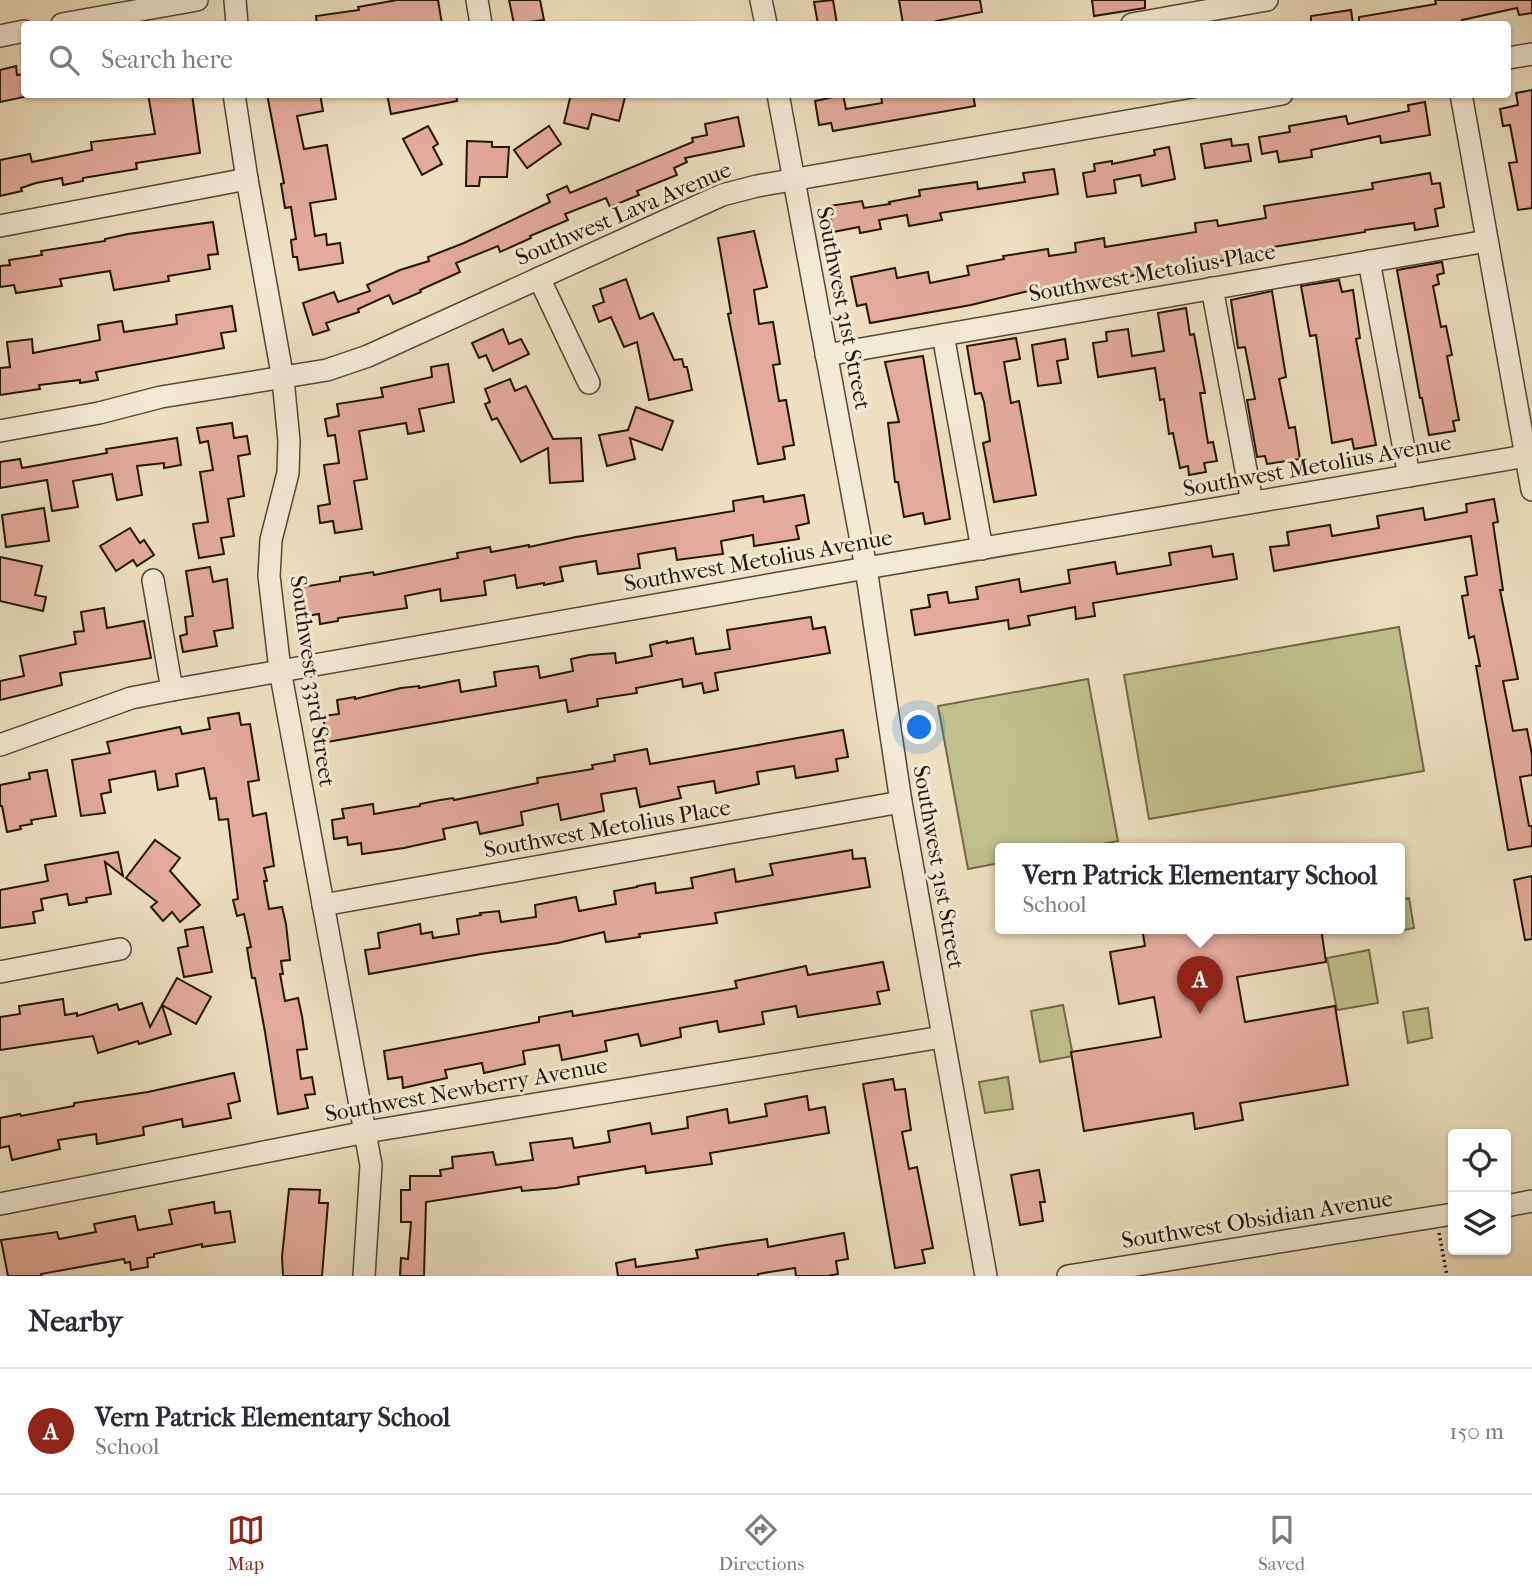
<!DOCTYPE html>
<html lang="en">
<head>
<meta charset="utf-8">
<style>
	:root { --surface:#fff; --page:#f7f7f7; --text:#2b2b33; --muted:#7c7c81; --line:#e1e1e2; --accent:#8f2418 }
	body { margin:0; font-family:"IM FELL French Canon",serif; background:var(--page); color:var(--text) }
	.controls { position:absolute; right:21px; bottom:21px; display:grid; overflow:hidden; border-radius:7px; box-shadow:0 2px 5px #0004 }
	.controls button { width:63px; height:63px; display:grid; place-items:center; padding:0; border:0; border-bottom:2px solid var(--line); background:var(--surface); color:var(--text); font:35px sans-serif }
	.you { position:absolute; left:920px; top:728px; width:24px; height:24px; margin:-18px; border:5px solid #fff; border-radius:50%; background:#1a73e8; box-shadow:0 0 0 10px #1a73e833 }
	.badge { display:grid; place-items:center; width:46px; height:46px; border-radius:50%; background:var(--accent); color:#fff; font-size:23px; font-weight:700 }
	.pin { position:absolute; translate:-50% -58px; filter:drop-shadow(0 2px 4px #0008) }
	.pin::after { content:''; position:absolute; top:37px; width:24px; height:21px; background:inherit; clip-path:polygon(0 0,100% 0,50% 100%) }
	.popup { position:absolute; left:995px; top:843px; width:410px; height:91px; box-sizing:border-box; display:grid; place-content:center; border-radius:7px; background:var(--surface); filter:drop-shadow(0 2px 5px #0005); font-size:23px; white-space:nowrap; color:var(--muted) }
	.popup b { font-size:26px; color:var(--text) }
	.popup::after { content:''; position:absolute; left:50%; top:100%; margin-left:-14px; border:14px solid transparent; border-top-color:var(--surface) }
	.list { margin:0; padding:0; list-style:none }
	h2 { display:flex; justify-content:space-between; align-items:center; height:91px; margin:0; padding:0 28px; font-size:30px }
	h2 small { font-size:23px; font-weight:400; color:var(--muted) }
	.list li { display:grid; grid-template-columns:46px 1fr auto; gap:21px; align-items:center; box-sizing:border-box; height:126px; padding:0 28px; border-top:2px solid var(--line) }
	.list b { display:block; font-size:26px; white-space:nowrap }
	.list p { margin:0; font-size:23px; white-space:nowrap; color:var(--muted) }
	.list em { font-size:23px; font-style:normal; color:var(--muted) }
	.icon { flex:none; width:38px; height:38px; fill:none; stroke:currentColor; stroke-width:2; stroke-linecap:round; stroke-linejoin:round }
	.map { position:relative; flex:none; width:1532px; height:1276px; overflow:hidden }
	.search { position:absolute; background:var(--surface); box-shadow:0 2px 5px #0004; left:21px; right:21px; top:21px; height:77px; display:flex; align-items:center; gap:18px; box-sizing:border-box; padding:0 24px; border-radius:7px; color:var(--muted); font-size:26px }
	.sheet { height:217px; background:var(--surface) }
	nav { display:flex; justify-content:space-around; align-items:center; box-sizing:border-box; height:98px; border-top:2px solid var(--line); background:var(--surface); font-size:19px; color:var(--muted) }
	nav a { display:grid; justify-items:center; gap:4px }
	nav .on { color:var(--accent) }
	.map>svg:first-child { display:block }
</style>
</head>
<body>
<div class="map">
<svg width="1532" height="1276" viewBox="0 0 1532 1276">
	<rect width="100%" height="100%" fill="#eddfbf"/>
	<filter id="stains"><feTurbulence type="fractalNoise" baseFrequency=".00286" numOctaves="4"/><feColorMatrix values="0 0 0 0 .2 0 0 0 0 .09 0 0 0 0 .02 0 0 0 .5 -.17"/></filter>
	<radialGradient id="worn" r=".72"><stop offset=".6" stop-color="#630" stop-opacity="0"/><stop offset="1" stop-color="#630" stop-opacity=".3"/></radialGradient>
	<g fill="#c0c08c" stroke="#726a49" stroke-width="2">
		<path d="M1399,627L1424,771L1149,819L1124,675Z"/>
		<path d="M1088,679L1118,841L1082,848H1000V863L968,869L938,706Z"/>
		<path d="M1409,898L1414,928L1389,933V928H1400V900Z"/>
		<path d="M1369,950L1378,1003L1337,1010L1327,958Z"/>
		<path d="M1063,1005L1073,1056L1040,1062L1031,1011Z"/>
		<path d="M1428,1008L1432,1038L1408,1043L1403,1012Z"/>
		<path d="M1008,1077L1013,1109L985,1113L979,1082Z"/>
	</g>
	<g fill="#e4ab9c" stroke="#231406" stroke-width="2">
		<path d="M397,0H438L442,24H317L316,16L359,10L358,7Z"/>
		<path d="M509,0H540L544,20L514,24Z"/>
		<path d="M833,0L837,24H818L814,2Z"/>
		<path d="M899,0H980L982,12L936,21V24H903Z"/>
		<path d="M1092,0H1145V8L1094,16Z"/>
		<path d="M1435,0H1532V13L1519,15L1517,8L1462,20L1463,24H1359V17L1436,4Z"/>
		<path d="M1351,10L1353,24H1311V16Z"/>
		<path d="M16,66L17,75L24,74V97L0,102V70Z"/>
		<path d="M1532,90V208L1518,210L1509,163L1517,162L1510,125L1503,126L1500,109L1518,105L1516,93Z"/>
		<path d="M148,94H192L200,153L136,163L137,169L83,178V181L63,185L62,178L36,183L21,188L22,191L0,196V160L30,154L32,162L92,150L91,142L155,134Z"/>
		<path d="M267,94H320L323,111L297,116L304,149L327,145L336,199L310,203L315,236L326,234L327,245L340,243L343,263L299,270L297,257H293L291,240L296,239L291,207L285,208L281,184L284,183Z"/>
		<path d="M387,94H456L457,101L391,114Z"/>
		<path d="M571,94H617L625,97L619,121L592,114L588,129L564,123Z"/>
		<path d="M881,94H973L975,106L833,131L831,123L819,125L815,101L843,95L846,109L882,103Z"/>
		<path d="M1425,102L1430,135L1381,143L1380,136L1311,150L1312,157L1279,162L1277,151L1262,154L1259,137L1290,132L1289,126L1346,116L1348,124L1409,111L1408,105Z"/>
		<path d="M738,117L744,146L685,158L687,162L674,168L677,175L637,191L639,195L610,207L606,198L565,214L568,220L530,236L531,238L500,252L498,246L456,263L460,272L420,290L421,292L393,304L389,295L358,309L359,312L326,323L329,330L313,335L303,303L334,292L338,302L370,291L367,285L400,270L429,261L428,257L464,243L550,202L547,195L567,186L570,193L693,142L692,138L707,135L705,124Z"/>
		<path d="M428,126L438,144L433,147L442,164L422,175L403,139Z"/>
		<path d="M549,126L561,144L527,168L514,150Z"/>
		<path d="M1231,139L1232,146L1248,144L1251,161L1205,168L1201,144Z"/>
		<path d="M467,141L492,142V147H509L507,177H480L479,186H466Z"/>
		<path d="M1169,147L1175,179L1142,186L1140,175L1114,180L1116,193L1087,197L1083,173L1095,171L1094,164L1112,161V164L1155,155L1154,150Z"/>
		<path d="M1054,169L1058,194L940,213L942,220L909,226L907,215L879,220L881,229L860,233L859,227L833,232L829,206L862,201L864,208L890,204L889,202L920,196L919,190L977,182L978,189L1025,182L1023,173Z"/>
		<path d="M1430,173L1432,184L1440,183L1444,207L1435,209L1438,226L1415,230L1414,223L1365,230V232L1267,248L1268,253L1045,290V287L971,305L870,323L866,304L857,306L851,277L895,268L897,278L928,272L930,283L969,275L967,266L1004,259L1003,256L1048,249L1049,256L1076,252L1075,243L1104,238L1105,247L1196,232L1195,223L1217,220L1218,226L1266,218L1264,206L1373,189L1372,183Z"/>
		<path d="M213,222L218,254L208,255L210,269L168,276L169,281L114,290L110,271L60,279L62,286L16,293L14,285L0,287V266L10,265L9,260L42,255L41,251L105,241V239L128,234Z"/>
		<path d="M754,231L767,287L754,290L759,324L773,322L780,364L773,365L779,401L786,400L794,445L783,447L785,459L758,464L728,314L731,313L718,238Z"/>
		<path d="M1442,262L1444,273L1437,275L1439,284L1433,286L1441,327L1446,326L1452,355L1447,356L1459,420L1453,421L1455,431L1429,435L1422,398H1420L1397,270Z"/>
		<path d="M626,279L640,319L653,313L674,360L682,359L684,367H687L692,390L649,400L637,342L624,347L611,317L599,322L593,306L604,302L600,289Z"/>
		<path d="M1339,280L1342,292L1353,290L1360,338L1356,339L1376,445L1354,449L1352,439L1332,443L1316,335L1310,336L1301,286Z"/>
		<path d="M1272,291L1286,377L1279,379L1289,428L1295,427L1300,459L1267,464L1265,456L1257,457L1247,400L1255,399L1245,347L1238,348L1231,300Z"/>
		<path d="M232,306L236,331L221,333L224,348L96,372L98,380L80,383V380L39,385L40,389L0,395V368L10,367L7,342L32,339L33,353L100,340L98,325L122,321L124,332L177,324L176,315Z"/>
		<path d="M1186,308L1190,335L1194,334L1205,393H1200L1208,443L1213,442L1217,461L1204,463L1206,472L1189,475L1188,466L1180,468L1173,433L1169,434L1164,399L1160,400L1155,368L1098,377L1093,343L1107,341L1106,332L1128,329L1132,356L1164,351L1158,313Z"/>
		<path d="M503,329L509,344L521,339L529,354L493,371L486,355L479,358L472,343Z"/>
		<path d="M1016,338L1020,359L1004,362L1011,403L1019,401L1036,495L994,502L983,443L990,441L984,402L981,393L975,394L967,346Z"/>
		<path d="M1065,339L1068,359L1057,361L1061,383L1038,386L1032,345Z"/>
		<path d="M923,356L950,519L925,524L923,513L904,517L898,482H895L888,423L899,422L885,362Z"/>
		<path d="M448,364L454,402L419,409L424,431L408,434L406,423L359,431L367,479L354,481L362,529L335,533L333,521L320,523L318,506L330,504L324,465L339,463L335,435L328,436L325,419L339,416L337,404L383,397L381,388L432,377L431,367Z"/>
		<path d="M510,379L515,391L526,386L553,439L581,438L583,481L550,483L548,448L521,462L497,418L492,420L485,404L490,402L485,389Z"/>
		<path d="M636,407L673,421L662,450L630,438L635,459L607,466L599,435L628,430Z"/>
		<path d="M232,423L234,438L247,436L250,454L238,456L244,496L228,499L234,536L221,538L224,554L199,558L193,524L208,522L200,472L213,470L208,441L200,443L197,428Z"/>
		<path d="M177,438L181,465L164,468V463L137,466L142,495L117,500L112,474L73,481L78,507L52,511L47,480L0,488V462L20,459L22,468L107,453L106,449Z"/>
		<path d="M804,495L809,523L796,526L799,539L754,546L753,535L721,541L723,554L677,560L675,548L638,554L640,568L598,574L596,561L560,567L563,581L544,585V583L517,588L515,575L484,581L486,595L441,601L440,589L405,596L407,608L338,618V621L320,624L319,614L306,616L302,587L340,581V577L373,572L374,575L458,558L457,553L490,547L491,552L529,545V547L576,537L734,511L733,501L763,496L764,502Z"/>
		<path d="M1494,499L1498,522L1493,523L1503,590H1500L1518,679L1503,681L1513,731L1527,729L1532,755V775L1520,777L1529,826H1532V846L1508,850L1476,666H1480L1474,636L1469,638L1462,596L1468,595L1465,577L1477,575L1471,536L1274,571L1270,547L1289,545L1287,532L1330,525L1332,536L1379,528L1377,516L1423,508L1425,520L1467,512L1466,504Z"/>
		<path d="M44,508L49,541L6,547L2,515Z"/>
		<path d="M130,528L140,543L144,540L154,555L137,566L133,560L116,571L100,546Z"/>
		<path d="M1211,546L1213,557L1233,554L1237,579L1093,603L1095,616L1076,619L1075,607L1028,616L1030,625L1009,629L1008,620L915,635L911,610L930,607L928,595L947,592L949,603L978,599L976,587L1019,579L1021,592L1070,583L1068,570L1115,562L1117,574L1171,565L1169,553Z"/>
		<path d="M0,557L42,566L35,595L46,597L43,611L0,601Z"/>
		<path d="M210,567L213,582L227,579L233,628L214,631L217,646L183,652L180,636L187,634L185,617L193,616L186,571Z"/>
		<path d="M104,608L107,628L144,621L151,658L60,673L62,685L0,700V681L24,676L20,656L76,644L74,632L84,631L81,612Z"/>
		<path d="M811,617L813,629L825,627L830,653L715,673L718,690L704,693L702,683L683,687L682,679L636,688L637,693L597,699L598,706L568,712L566,700L327,742L323,716L339,714L337,700L355,697V699L401,688L419,686V688L459,680L461,692L496,686L494,672L538,666L540,678L573,671L571,659L589,655L615,653L616,663L652,656L650,645L667,641V643L693,638L696,654L730,649L727,630Z"/>
		<path d="M239,713L241,725L250,724L259,780L248,782L253,816L266,813L274,866L264,868L267,881H264L269,909L282,907L286,924L290,960L281,961L283,974H280L285,1001L298,998L302,1016L307,1049L297,1050L301,1079L312,1077L315,1094L305,1095L308,1108L278,1114L265,1032L255,978H252L247,948L251,947L244,914L237,916L233,900L238,899L228,819L219,820L216,798L210,799L204,768L176,774L178,786L158,790L155,771L109,780L111,792L101,794L105,813L81,816L72,760L110,753L107,742L180,727L182,734L210,729L208,718Z"/>
		<path d="M843,730L848,757L836,759L838,771L796,778L794,766L757,772L759,784L716,793L714,781L678,787L681,798L640,807L636,788L601,794L604,811L561,820L558,804L521,812L523,825L480,834L477,822L443,829L445,839L404,848L362,854L361,843L348,845L347,837L334,839L332,820L344,818L342,809L373,804L374,814L420,806V804L440,800L453,798L454,800L538,783L537,778L593,769L592,765L615,761L614,755L647,749L650,764Z"/>
		<path d="M47,770L56,816L31,820L32,824L20,826L21,829L7,832L2,806H0V785L30,779L29,773Z"/>
		<path d="M155,840L180,858L170,871L200,905L180,922L172,912L163,921L151,907L157,902L126,878Z"/>
		<path d="M852,850L853,859L865,858L870,887L715,913L717,923L639,934L640,937L606,942L604,932L558,943L481,954L369,974L365,950L380,948L378,933L420,924L421,934L432,932L433,938L459,934L457,919L481,915L480,913L499,911L501,922L536,917L535,905L576,897L579,911L616,904L614,891L637,887V886L655,883L656,893L693,888L691,878L734,869L736,882L773,875L770,864Z"/>
		<path d="M118,852L123,876L105,862L111,894L86,898L87,902L69,905L67,894L41,899L43,910L33,912L35,923L0,928V890L48,881L45,865Z"/>
		<path d="M1532,876V939L1525,940L1514,880Z"/>
		<path d="M203,927L212,972L184,977L178,948L188,946L185,930Z"/>
		<path d="M1142,928H1321L1326,962L1237,977L1245,1022L1335,1006L1348,1085L1240,1103L1243,1120L1195,1129L1193,1113L1084,1131L1071,1052L1161,1037L1154,997L1119,1004L1110,952L1145,946Z"/>
		<path d="M883,962L889,990L877,992L880,1004L798,1017L796,1006L762,1012L764,1024L719,1032L717,1021L680,1028L681,1037L641,1046L638,1034L605,1041L607,1051L562,1060L559,1045L523,1051L525,1064L484,1073L482,1063L445,1070L447,1078L403,1088L402,1077L388,1079L384,1051L539,1022V1017L572,1011L573,1016L737,988L735,981L806,966L808,975Z"/>
		<path d="M177,978L211,997L196,1024L162,1005Z"/>
		<path d="M63,999L65,1015L77,1013V1016L117,1004L119,1010L142,1003L150,1027L162,1005L171,1034L139,1044L138,1041L98,1053L93,1036L0,1050V1017L20,1014L19,1006Z"/>
		<path d="M234,1073L240,1101L228,1104L231,1118L183,1127L182,1119L143,1127L144,1135L97,1144L96,1134L58,1140L60,1149L12,1160L9,1146L0,1148V1118L20,1114L21,1116L74,1106V1103L148,1092Z"/>
		<path d="M893,1079L895,1090L905,1089L911,1130L902,1132L909,1169L917,1167L933,1248L922,1250L925,1263L895,1268L863,1084Z"/>
		<path d="M807,1096L809,1110L825,1107L829,1133L710,1153L712,1164L646,1173L645,1166L578,1177L579,1184L556,1188L522,1191L521,1187L426,1202L424,1276H400L401,1258L408,1259L411,1222H401V1190H410V1176H441L440,1170L453,1168L452,1157L493,1152L496,1165L533,1160L530,1143L572,1138L574,1148L610,1142L608,1131L650,1123L652,1134L688,1128L687,1117L727,1109L729,1123L767,1116L765,1104Z"/>
		<path d="M1039,1170L1045,1202H1040L1043,1221L1020,1225L1011,1175Z"/>
		<path d="M289,1189L320,1190L319,1203H328L322,1276H283L282,1257Z"/>
		<path d="M214,1202L215,1213L230,1211L235,1242L202,1247V1244L154,1254V1257L147,1258L148,1267L131,1270L130,1262L125,1263L124,1259L41,1274L42,1276H8L1,1240L57,1232L59,1239L96,1232L94,1224L135,1216L138,1230L172,1224L169,1210Z"/>
		<path d="M844,1233L848,1259L836,1261L838,1274L827,1276H796L795,1268L758,1274V1276H618L616,1263L635,1259L636,1267L698,1258L696,1250L726,1245L767,1239L768,1247Z"/>
	</g>
	<g fill="none" stroke-linecap="round" stroke-linejoin="round">
		<defs>
			<g id="minor">
				<path d="M235,0L237,24"/>
				<path d="M477,0L481,24"/>
				<path d="M761,0L766,24"/>
				<path d="M62,24L197,0"/>
				<path d="M1132,24L1267,0"/>
				<path d="M0,36L24,31"/>
				<path d="M1508,58L1532,54"/>
				<path d="M234,94L247,179L283,379L289,441L288,473L271,540L269,576L280,670L371,1165L364,1276"/>
				<path d="M778,94L866,568L901,802L986,1276"/>
				<path d="M1461,94L1532,490"/>
				<path d="M0,226L247,179"/>
				<path d="M1369,261L1409,476"/>
				<path d="M539,278L589,383"/>
				<path d="M1212,288L1252,502"/>
				<path d="M943,335L982,549"/>
				<path d="M826,355L1487,241"/>
				<path d="M0,431L99,413L161,397L327,370L368,356L722,195L757,186L1282,94"/>
				<path d="M153,580L172,690"/>
				<path d="M0,745L131,698L172,690L866,568L1532,455"/>
				<path d="M323,905L901,802"/>
				<path d="M0,972L120,949"/>
				<path d="M0,1204L366,1132L942,1037"/>
				<path d="M1506,1206L1532,1201"/>
				<path d="M1068,1276L1453,1214"/>
			</g>
		</defs>
		<use href="#minor" stroke="#564734" stroke-width="24"/>
		<path stroke="#231406" stroke-width="3.5" stroke-dasharray="2 3.5" stroke-linecap="butt" d="M1439,1233L1447,1276"/>
		<use href="#minor" stroke="#f3ead5" stroke-width="21"/>
	</g>
	<g text-anchor="middle" stroke-width="6" stroke-linejoin="round" paint-order="stroke">
		<g font-size="23" fill="#231406" stroke="#f3ead5">
			<text transform="translate(623 213) rotate(-23)" y="8">Southwest Lava Avenue</text>
			<text transform="translate(1152 272) rotate(-10)" y="8">Southwest Metolius Place</text>
			<text transform="translate(844 308) rotate(79)" y="8">Southwest 31st Street</text>
			<text transform="translate(1317 465) rotate(-10)" y="8">Southwest Metolius Avenue</text>
			<text transform="translate(758 560) rotate(-10)" y="8">Southwest Metolius Avenue</text>
			<text transform="translate(313 681) rotate(82)" y="8">Southwest 33rd Street</text>
			<text transform="translate(607 828) rotate(-10)" y="8">Southwest Metolius Place</text>
			<text transform="translate(939 867) rotate(80)" y="8">Southwest 31st Street</text>
			<text transform="translate(466 1089) rotate(-10)" y="8">Southwest Newberry Avenue</text>
			<text transform="translate(1257 1219) rotate(-9)" y="8">Southwest Obsidian Avenue</text>
		</g>
	</g>
	<rect width="100%" height="100%" filter="url(#stains)"/>
	<rect width="100%" height="100%" fill="url(#worn)"/>
</svg>
<div class="controls">
<button><svg class="icon" aria-label="locate" viewBox="0 0 24 24"><circle cx="12" cy="12" r="6"/><path d="M12 2v4M12 18v4M2 12h4M18 12h4"/></svg></button>
<button><svg class="icon" aria-label="layers" viewBox="0 0 24 24"><path d="M12 4l9 5-9 5-9-5zM3 14l9 5 9-5"/></svg></button>
</div>
<div class="you"></div>
<div class="pin badge" style="left:1200px;top:1014px">A</div>
<div class="popup"><b>Vern Patrick Elementary School</b>School</div>
<div class="search"><svg class="icon" aria-label="search" viewBox="0 0 24 24"><circle cx="10" cy="10" r="6"/><path d="M15 15l6 6"/></svg>Search here</div>
</div>
<section class="sheet">
<h2>Nearby<small></small></h2>
<ul class="list">
<li><span class="badge">A</span><div><b>Vern Patrick Elementary School</b><p>School</p></div><em>150 m</em></li>
</ul>
</section>
<nav>
<a class="on"><svg class="icon" aria-label="map" viewBox="0 0 24 24"><path d="M3 6l6-2 6 2 6-2v14l-6 2-6-2-6 2zM9 4v14M15 6v14"/></svg>Map</a>
<a><svg class="icon" aria-label="directions" viewBox="0 0 24 24"><path d="M12 3l9 9-9 9-9-9zM9 14v-3h6M13 9l2 2-2 2"/></svg>Directions</a>
<a><svg class="icon" aria-label="saved" viewBox="0 0 24 24"><path d="M7 4h10v16l-5-4-5 4z"/></svg>Saved</a>
</nav>
</body>
</html>
